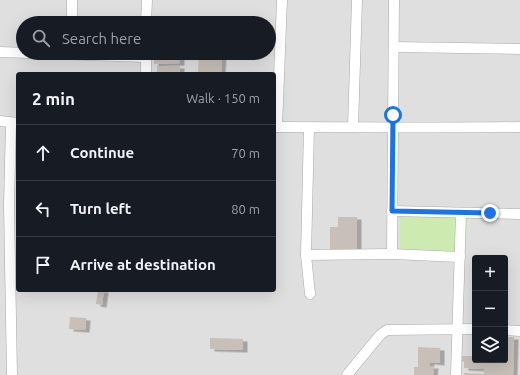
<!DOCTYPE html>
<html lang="en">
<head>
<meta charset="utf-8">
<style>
	:root { --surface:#171b24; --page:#20242c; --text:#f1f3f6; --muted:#9ea1a6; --line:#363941 }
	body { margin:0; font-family:Ubuntu,sans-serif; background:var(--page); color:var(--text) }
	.controls { position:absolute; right:12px; bottom:12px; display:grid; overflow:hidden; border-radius:4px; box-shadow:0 4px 16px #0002 }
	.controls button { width:36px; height:36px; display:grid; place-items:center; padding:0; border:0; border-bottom:1px solid var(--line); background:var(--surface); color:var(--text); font:20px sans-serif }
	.stop { position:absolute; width:12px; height:12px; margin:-9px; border:3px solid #1a73e8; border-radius:50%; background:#fff }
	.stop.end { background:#1a73e8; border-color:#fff; box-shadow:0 1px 4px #0008 }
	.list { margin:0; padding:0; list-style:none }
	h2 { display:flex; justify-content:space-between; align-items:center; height:52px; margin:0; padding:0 16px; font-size:17px }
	h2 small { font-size:13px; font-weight:400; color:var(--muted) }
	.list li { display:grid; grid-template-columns:26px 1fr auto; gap:12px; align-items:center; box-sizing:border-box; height:56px; padding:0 16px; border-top:1px solid var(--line) }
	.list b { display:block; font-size:15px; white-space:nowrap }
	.list em { font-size:13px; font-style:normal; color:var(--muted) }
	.icon { flex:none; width:22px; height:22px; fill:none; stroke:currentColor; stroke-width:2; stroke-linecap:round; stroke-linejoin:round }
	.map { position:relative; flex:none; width:520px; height:375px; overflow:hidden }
	.search { position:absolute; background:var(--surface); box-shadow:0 4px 16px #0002; left:16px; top:16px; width:260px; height:44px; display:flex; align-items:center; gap:10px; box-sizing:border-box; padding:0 14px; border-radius:22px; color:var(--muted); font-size:15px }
	.panel { position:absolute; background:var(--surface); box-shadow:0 4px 16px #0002; left:16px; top:72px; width:260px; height:220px; border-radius:4px }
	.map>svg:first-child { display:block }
</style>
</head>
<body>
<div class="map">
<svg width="520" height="375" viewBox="0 0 520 375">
	<defs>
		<filter id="shadow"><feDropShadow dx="4.5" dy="2.5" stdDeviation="0" flood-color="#0004"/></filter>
	</defs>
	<rect width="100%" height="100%" fill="#f2efe9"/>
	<path fill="#e0dfdf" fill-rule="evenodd" d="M0,0H520V375H0ZM23,23H269V53H23ZM18,74H274V290H18ZM475,258H505V360H475Z"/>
	<path fill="#cdebb0" d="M400,208L468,210L465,254L400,253Z"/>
	<g fill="#c7bfb8" filter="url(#shadow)">
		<path d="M154,53H180V63L154,64Z"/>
		<path d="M199,53H222L221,73L198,72Z"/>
		<rect x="157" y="66" width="23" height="8"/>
		<path d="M338,217H357V252H330V227H338Z"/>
		<path d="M98,290H104L102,305L96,304Z"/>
		<path d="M70,317L86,318L85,330L69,329Z"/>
		<path d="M473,337H475V360H505V337H514L513,375H464V373L484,374V369L464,368V361L462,362V356H473Z"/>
		<path d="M210,338L243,339V350L210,349Z"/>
		<path d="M418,347L440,348V363L430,362L429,366H434L433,375H414V367H418Z"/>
	</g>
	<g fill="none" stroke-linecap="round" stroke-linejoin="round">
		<defs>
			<g id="minor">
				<path d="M72,23V0"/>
				<path d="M146,23L147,0"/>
				<path d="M394,47L520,49"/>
				<path d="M0,52L145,57"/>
				<path d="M146,53V74"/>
				<path d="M0,121L18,123"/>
				<path d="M11,123L9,205L12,375"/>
				<path d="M274,127C356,127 438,128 520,127"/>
				<path d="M277,127L282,0"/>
				<path d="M353,127L357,0"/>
				<path d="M309,128L306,255L310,294"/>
				<path d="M392,211L520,214"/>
				<path d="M392,254L394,0"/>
				<path d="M306,255L392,254L460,257"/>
				<path d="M505,330L520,331"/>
				<path d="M347,375L380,335L387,330L475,329"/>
				<path d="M456,375L461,213"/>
			</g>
		</defs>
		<use href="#minor" stroke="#a9a9a9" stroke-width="11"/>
		<use href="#minor" stroke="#fff" stroke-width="10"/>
	</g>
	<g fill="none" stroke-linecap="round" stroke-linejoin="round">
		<path stroke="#1a73e8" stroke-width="5" d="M393,115L392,211L490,213"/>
	</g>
</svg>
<div class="controls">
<button>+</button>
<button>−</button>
<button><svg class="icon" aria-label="layers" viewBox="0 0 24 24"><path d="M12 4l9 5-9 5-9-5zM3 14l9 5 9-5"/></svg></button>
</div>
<div class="stop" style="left:393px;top:115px"></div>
<div class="stop end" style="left:490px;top:213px"></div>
<div class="search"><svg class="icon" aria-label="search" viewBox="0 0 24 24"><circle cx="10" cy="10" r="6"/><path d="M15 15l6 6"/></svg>Search here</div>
<section class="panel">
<h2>2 min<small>Walk · 150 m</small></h2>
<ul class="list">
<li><svg class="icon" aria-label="ahead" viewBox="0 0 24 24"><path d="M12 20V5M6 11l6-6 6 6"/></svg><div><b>Continue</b></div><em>70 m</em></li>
<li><svg class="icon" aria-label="left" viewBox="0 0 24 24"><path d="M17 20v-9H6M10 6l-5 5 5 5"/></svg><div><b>Turn left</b></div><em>80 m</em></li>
<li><svg class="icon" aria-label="arrive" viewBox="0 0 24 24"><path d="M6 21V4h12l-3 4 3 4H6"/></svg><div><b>Arrive at destination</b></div></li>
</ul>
</section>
</div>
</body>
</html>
